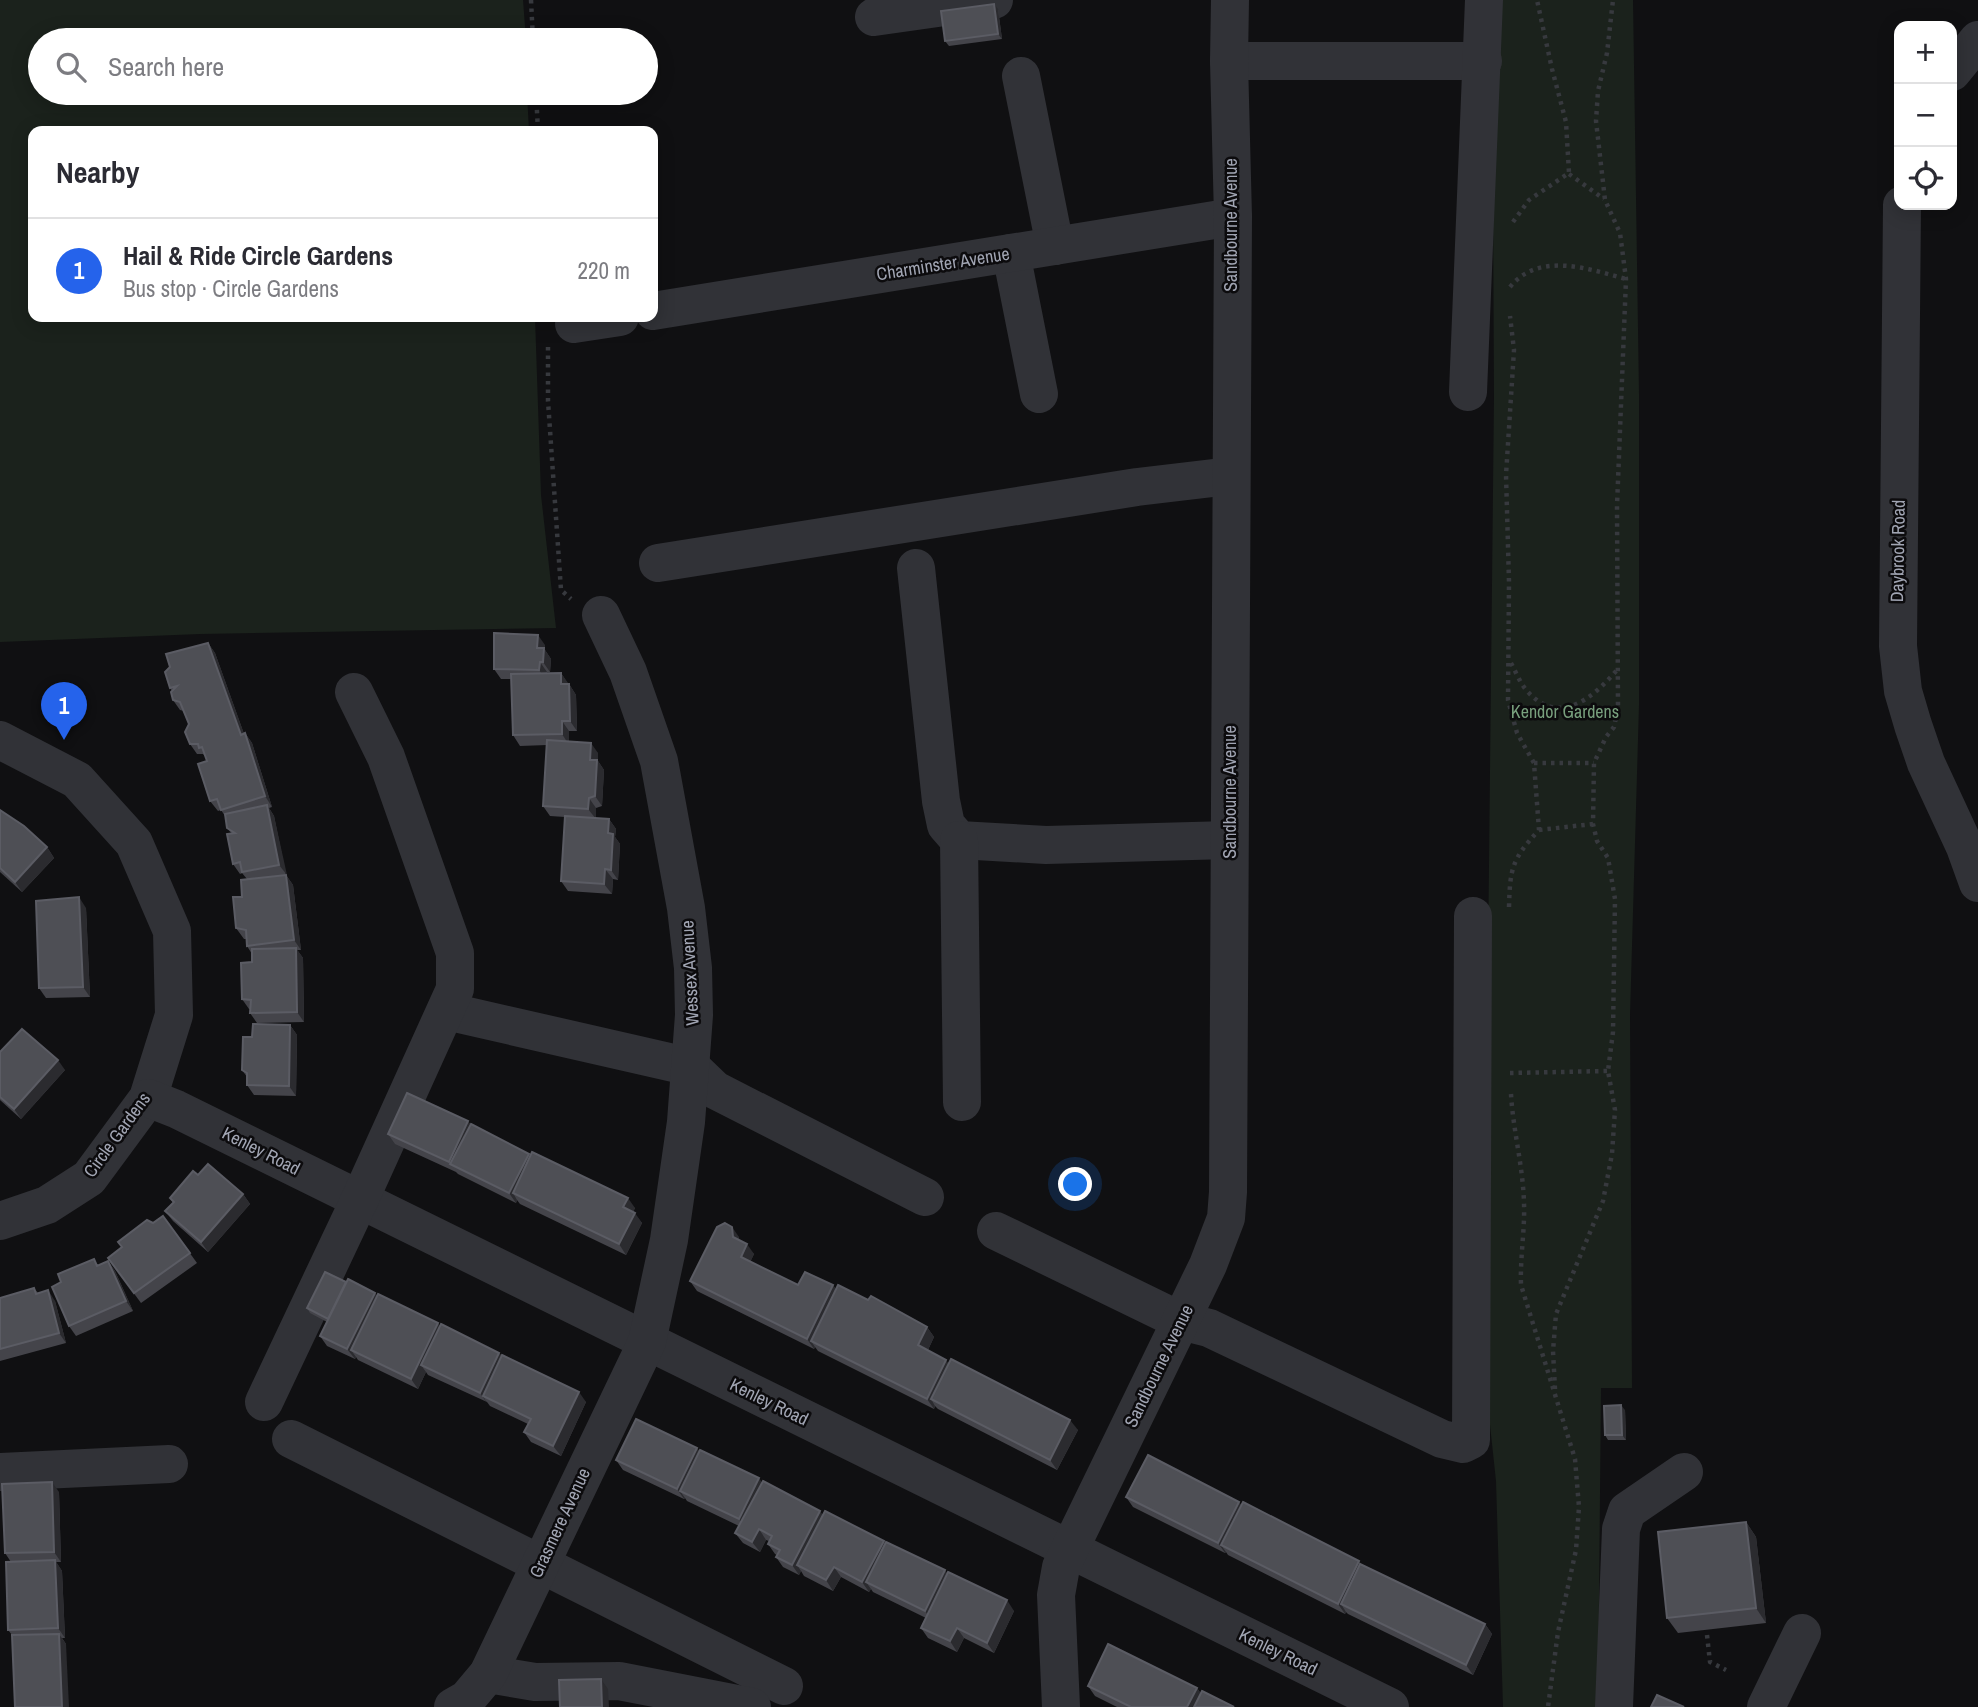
<!DOCTYPE html>
<html lang="en">
<head>
<meta charset="utf-8">
<style>
	:root { --surface:#fff; --page:#f2f2f3; --text:#2b2b33; --muted:#7c7c81; --line:#e1e1e2; --accent:#2563eb }
	body { margin:0; font-family:"Archivo Narrow",sans-serif; background:var(--page); color:var(--text) }
	.controls { position:absolute; right:21px; top:21px; display:grid; overflow:hidden; border-radius:14px; box-shadow:0 4px 18px #0003 }
	.controls button { width:63px; height:63px; display:grid; place-items:center; padding:0; border:0; border-bottom:2px solid var(--line); background:var(--surface); color:var(--text); font:35px sans-serif }
	.you { position:absolute; left:1076px; top:1185px; width:24px; height:24px; margin:-18px; border:5px solid #fff; border-radius:50%; background:#1a73e8; box-shadow:0 0 0 10px #1a73e833 }
	.badge { display:grid; place-items:center; width:46px; height:46px; border-radius:50%; background:var(--accent); color:#fff; font-size:23px; font-weight:700 }
	.pin { position:absolute; translate:-50% -58px; filter:drop-shadow(0 2px 4px #0008) }
	.pin::after { content:''; position:absolute; top:37px; width:24px; height:21px; background:inherit; clip-path:polygon(0 0,100% 0,50% 100%) }
	.list { margin:0; padding:0; list-style:none }
	h2 { display:flex; justify-content:space-between; align-items:center; height:91px; margin:0; padding:0 28px; font-size:30px }
	h2 small { font-size:23px; font-weight:400; color:var(--muted) }
	.list li { display:grid; grid-template-columns:46px 1fr auto; gap:21px; align-items:center; box-sizing:border-box; height:105px; padding:0 28px; border-top:2px solid var(--line) }
	.list b { display:block; font-size:26px; white-space:nowrap }
	.list p { margin:0; font-size:23px; white-space:nowrap; color:var(--muted) }
	.list em { font-size:23px; font-style:normal; color:var(--muted) }
	.icon { flex:none; width:38px; height:38px; fill:none; stroke:currentColor; stroke-width:2; stroke-linecap:round; stroke-linejoin:round }
	.map { position:relative; flex:none; width:1978px; height:1707px; overflow:hidden }
	.search { position:absolute; background:var(--surface); box-shadow:0 4px 18px #0003; left:28px; top:28px; width:630px; height:77px; display:flex; align-items:center; gap:18px; box-sizing:border-box; padding:0 24px; border-radius:38px; color:var(--muted); font-size:26px }
	.panel { position:absolute; background:var(--surface); box-shadow:0 4px 18px #0003; left:28px; top:126px; width:630px; height:196px; border-radius:14px }
	.map>svg:first-child { display:block }
</style>
</head>
<body>
<div class="map">
<svg width="1978" height="1707" viewBox="0 0 1978 1707">
	<rect width="100%" height="100%" fill="#101012"/>
	<g fill="#1b221c">
		<path d="M0,0H523L526,40H40V93H527L529,131H33V317H535L541,495L556,628L200,634L0,642Z"/>
		<path d="M1497,0H1633L1639,394V705L1630,1015L1632,1388H1601L1598,1707H1503L1496,1481L1490,1425L1488,958L1494,397L1493,191Z"/>
	</g>
	<g fill="none" stroke-linecap="round" stroke-linejoin="round">
		<g stroke="#37393e" stroke-width="4.5" stroke-dasharray="3.5 5" stroke-linecap="butt">
			<path d="M531,0L533,40"/>
			<path d="M536,93L538,131"/>
			<path d="M1569,174L1604,199"/>
			<path d="M1513,222L1529,200L1569,173L1566,122L1552,69L1537,0"/>
			<path d="M1510,287C1539,251 1589,269 1626,279"/>
			<path d="M548,347V401L561,590L571,599"/>
			<path d="M1511,663C1516,672 1520,683 1527,691C1559,727 1593,698 1617,670"/>
			<path d="M1534,763H1594"/>
			<path d="M1539,830L1593,824"/>
			<path d="M1509,907C1510,868 1512,859 1539,830L1534,763L1517,733L1508,700L1509,582L1506,475L1514,350L1510,316"/>
			<path d="M1510,1073L1608,1071"/>
			<path d="M1511,1094C1513,1130 1523,1166 1524,1203C1525,1230 1520,1257 1521,1285L1575,1459L1579,1507L1576,1550L1558,1632L1548,1707"/>
			<path d="M1555,1389L1553,1351L1556,1314L1603,1201L1612,1154L1615,1110L1608,1071L1613,1032L1615,899L1608,858L1597,841L1593,824L1594,763L1606,737L1614,727L1618,708L1617,506L1626,279L1620,233L1605,200L1596,121L1598,91L1607,53L1613,0"/>
			<path d="M1707,1635L1710,1662L1726,1670"/>
		</g>
		<g stroke="#313237" stroke-width="38">
			<path d="M874,17L994,0"/>
			<path d="M1229,61H1483"/>
			<path d="M1952,72L1978,40"/>
			<path d="M1021,76L1055,246"/>
			<path d="M1902,205L1898,646L1903,691L1913,725L1926,763L1965,847L1978,883"/>
			<path d="M1011,253L1039,394"/>
			<path d="M653,311L1233,217"/>
			<path d="M574,324L620,317"/>
			<path d="M1468,392L1484,0"/>
			<path d="M658,563L1137,487L1230,476"/>
			<path d="M916,568L941,801L946,825L959,840L1046,845L1229,840"/>
			<path d="M0,740L77,780L134,843L172,931L174,1015L148,1098L89,1178L47,1205L0,1221"/>
			<path d="M959,840L962,1102"/>
			<path d="M446,1011L691,1067L715,1090L925,1197"/>
			<path d="M148,1098L176,1109L1390,1707"/>
			<path d="M996,1231L1181,1321L1209,1328L1442,1439L1463,1444L1471,1440L1473,916"/>
			<path d="M264,1402L360,1199L455,989V953L386,757L354,692"/>
			<path d="M291,1439L784,1686"/>
			<path d="M0,1472L169,1464"/>
			<path d="M488,1674L535,1682L619,1681L752,1707"/>
			<path d="M453,1707L467,1699L488,1674L647,1342L669,1240L686,1122L694,1015L693,968L686,908L659,761L628,672L601,615"/>
			<path d="M1061,1707L1056,1595L1061,1567L1208,1265L1226,1218L1228,1192L1233,217L1229,61L1230,0"/>
			<path d="M1614,1707L1621,1529L1627,1511L1684,1472"/>
			<path d="M1766,1707L1802,1633"/>
		</g>
	</g>
	<g fill="#44444a">
		<path d="M998,9L1002,39L949,46L945,41Z"/>
		<path d="M208,643L215,653L244,734L245,733L252,743L272,807L269,808L274,816L286,875L293,885L301,950H297L303,958L304,1022L257,1023L250,1013V1009H249L242,999L252,962V954L247,946L246,939H244L236,928L247,879L242,873L240,874L233,864L232,834L227,828L225,816L221,810L218,811L210,801L207,761L206,757L203,754H197L190,744L189,724L184,711L180,710L173,700L172,691L170,688Z"/>
		<path d="M545,645V650L551,659L550,672H547V673H561L568,684H569L576,695L577,731H569V742L598,753V761L604,770L602,806L596,808V818L609,819L616,829L615,837L620,844L618,880L613,879L612,894L568,891L561,881L565,817L550,816L543,806L547,745L520,746L513,735L512,679H501L494,669Z"/>
		<path d="M0,810L47,847L54,858L22,892L0,872Z"/>
		<path d="M86,908L90,997L46,998L39,988Z"/>
		<path d="M290,1025L297,1035L296,1096L254,1095L247,1085V1077L242,1070L252,1037Z"/>
		<path d="M0,1052L65,1070L21,1119L0,1100Z"/>
		<path d="M468,1121L470,1124L529,1154L531,1156L635,1208L633,1212L642,1223L626,1255L520,1204L517,1200L516,1203L458,1174L456,1172L395,1144L388,1134Z"/>
		<path d="M198,1175L243,1194L250,1204L208,1252L173,1221L165,1211L173,1203L170,1198Z"/>
		<path d="M163,1216L197,1263L141,1303L108,1258Z"/>
		<path d="M739,1237V1240L754,1254L750,1262L798,1285H833L836,1290L868,1300L927,1327L934,1337L928,1350L949,1364L1078,1430L1057,1470L938,1409L935,1406L934,1409L818,1351L815,1347L814,1349L697,1291L690,1281Z"/>
		<path d="M108,1261L115,1271L133,1311L76,1336L69,1326L61,1282Z"/>
		<path d="M346,1282L377,1295L440,1326L499,1353L502,1356L586,1402L561,1456L531,1442L524,1432L528,1424L490,1406L487,1402L428,1375L426,1372L418,1389L358,1360L356,1357L355,1359L327,1346L320,1336L327,1322L310,1313L307,1308Z"/>
		<path d="M34,1288L38,1293L55,1301L66,1343L0,1361V1298Z"/>
		<path d="M1625,1410L1626,1440H1608L1605,1435Z"/>
		<path d="M697,1448L699,1451L823,1515L945,1570L947,1574L1014,1611L994,1653L964,1638L957,1652L928,1638L921,1628L926,1618L873,1592L871,1589L869,1592L841,1577L833,1591L804,1576L801,1571L799,1575L783,1567L776,1557L777,1555L775,1554L768,1544L769,1541L766,1540L760,1552L743,1543L735,1533L739,1526L687,1501L685,1498L684,1499L623,1470L616,1460Z"/>
		<path d="M59,1492L61,1562H56L62,1571L65,1638H62L66,1644L13,1636L8,1630L11,1562L5,1553Z"/>
		<path d="M1126,1497L1239,1502L1241,1505L1359,1561L1361,1564L1485,1624L1492,1634L1473,1675L1348,1614L1346,1612L1345,1614L1228,1555L1226,1552L1225,1553L1133,1507Z"/>
		<path d="M1746,1522L1756,1537L1766,1623L1678,1633L1667,1618Z"/>
		<path d="M1088,1686L1197,1688L1201,1694L1234,1707H1117L1095,1696Z"/>
	</g>
	<g fill="#2b2b2f">
		<path d="M994,4L998,9L1002,39L998,34Z"/>
		<path d="M538,635L545,645V650L551,659L550,672L543,662L537,648Z"/>
		<path d="M208,643L215,653L248,745L241,735Z"/>
		<path d="M540,662L547,672L546,680L539,670Z"/>
		<path d="M561,673L568,683V695L561,684Z"/>
		<path d="M569,684L576,695L577,731L570,721Z"/>
		<path d="M562,721L569,731V745L562,734Z"/>
		<path d="M245,733L252,743L272,807L265,796Z"/>
		<path d="M591,743L598,753V761L604,770L602,806L595,796L590,760Z"/>
		<path d="M589,798L596,808V819L588,809Z"/>
		<path d="M267,805L274,816L287,875L279,865Z"/>
		<path d="M609,819L616,829L615,837L620,844L618,880L611,870L608,833Z"/>
		<path d="M47,847L54,858L22,892L15,882Z"/>
		<path d="M605,869L613,879L612,894L604,884Z"/>
		<path d="M286,875L293,885L301,950L294,940Z"/>
		<path d="M79,897L86,908L90,997L83,987Z"/>
		<path d="M296,948L303,958L304,1022L297,1012Z"/>
		<path d="M290,1025L297,1035L296,1096L289,1086Z"/>
		<path d="M58,1060L65,1070L21,1119L14,1109Z"/>
		<path d="M468,1121L475,1132L451,1164L449,1162Z"/>
		<path d="M529,1154L536,1164L513,1193L517,1200L516,1203L509,1193Z"/>
		<path d="M243,1194L250,1204L208,1252L201,1242Z"/>
		<path d="M628,1198L635,1208L630,1217L623,1207Z"/>
		<path d="M635,1213L642,1223L626,1255L619,1244Z"/>
		<path d="M732,1227L739,1237L740,1247L733,1237Z"/>
		<path d="M747,1244L754,1254L748,1267L741,1257Z"/>
		<path d="M108,1261L115,1271L133,1311L126,1301Z"/>
		<path d="M833,1285L840,1296L811,1341L815,1347L814,1349L807,1339Z"/>
		<path d="M48,1290L55,1301L66,1343L59,1333Z"/>
		<path d="M375,1293L382,1303L351,1350L356,1357L355,1359L347,1349Z"/>
		<path d="M438,1323L445,1333L421,1365L426,1372L418,1389L411,1379Z"/>
		<path d="M927,1327L934,1337L925,1356L918,1345Z"/>
		<path d="M499,1353L506,1363L483,1396L487,1403L480,1393Z"/>
		<path d="M946,1360L953,1370L931,1399L935,1406L934,1409L927,1399Z"/>
		<path d="M579,1392L586,1402L561,1456L553,1446Z"/>
		<path d="M1621,1405L1625,1410L1626,1440L1622,1435Z"/>
		<path d="M1070,1420L1078,1430L1057,1470L1050,1460Z"/>
		<path d="M697,1448L704,1458L680,1491L685,1498L684,1499L677,1489Z"/>
		<path d="M759,1478L766,1489L746,1530L739,1519Z"/>
		<path d="M52,1482L59,1492L61,1562L54,1552Z"/>
		<path d="M1239,1502L1246,1512L1221,1545L1226,1552L1225,1553L1218,1543Z"/>
		<path d="M820,1511L827,1521L797,1565L801,1571L799,1575L792,1565Z"/>
		<path d="M1746,1522L1756,1537L1766,1623L1756,1608Z"/>
		<path d="M759,1529L766,1540L760,1552L752,1542Z"/>
		<path d="M884,1541L891,1551L866,1582L871,1589L869,1592L862,1582Z"/>
		<path d="M55,1560L62,1571L65,1638L58,1628Z"/>
		<path d="M1359,1561L1366,1571L1341,1604L1346,1612L1345,1614L1338,1604Z"/>
		<path d="M834,1567L841,1577L833,1591L826,1580Z"/>
		<path d="M945,1570L952,1581L932,1621L925,1611Z"/>
		<path d="M1007,1600L1014,1611L994,1653L987,1643Z"/>
		<path d="M1485,1624L1492,1634L1473,1675L1466,1665Z"/>
		<path d="M957,1628L964,1638L957,1652L950,1641Z"/>
		<path d="M59,1634L66,1644L69,1707H62Z"/>
		<path d="M601,1679L608,1689L609,1707H602Z"/>
		<path d="M1197,1688L1204,1698L1199,1707H1187Z"/>
	</g>
	<g fill="#4e4f55" stroke="#5b5c64" stroke-width="2">
		<path d="M994,4L998,34L945,41L941,11Z"/>
		<path d="M494,633L538,635L537,648H544L543,662H540L539,670L494,669Z"/>
		<path d="M208,643L241,735L245,733L265,796L221,810L217,799L210,801L198,764L207,761L202,747L199,748L198,744H190L185,732L189,724L180,702L173,700L171,692L177,686L170,688L165,672L170,667L166,654Z"/>
		<path d="M561,673V684H569L570,721H562V734L513,735L511,674Z"/>
		<path d="M547,740L591,743L590,760H597L595,796L589,798L588,809L543,806Z"/>
		<path d="M267,805L279,865L242,872L240,862L233,864L227,834L235,833L227,828L225,814Z"/>
		<path d="M0,810L24,826L47,847L15,882L0,868Z"/>
		<path d="M565,816L609,819L608,833L613,834L611,870L605,869L604,884L561,881Z"/>
		<path d="M286,875L294,940L247,946L246,930L236,928L233,897H242L241,880Z"/>
		<path d="M79,897L83,987L39,988L36,901Z"/>
		<path d="M296,948L297,1012L250,1013L251,1000L242,999L241,963L252,962V949Z"/>
		<path d="M253,1024L290,1025L289,1086L247,1085V1073L242,1070L243,1037H252Z"/>
		<path d="M22,1029L58,1060L14,1109L0,1097V1052Z"/>
		<path d="M407,1093L468,1121L449,1162L388,1134Z"/>
		<path d="M471,1124L529,1154L509,1193L450,1164Z"/>
		<path d="M532,1152L628,1198L623,1207L635,1213L619,1244L513,1193Z"/>
		<path d="M208,1164L243,1194L201,1242L165,1211L174,1202L170,1198L193,1171L198,1175Z"/>
		<path d="M163,1216L190,1253L134,1293L108,1258L122,1247L118,1242L147,1220L153,1223Z"/>
		<path d="M725,1223L732,1227L733,1237L747,1244L741,1257L798,1285L805,1272L833,1285L807,1339L690,1281L717,1227Z"/>
		<path d="M94,1259L97,1266L108,1261L126,1301L69,1326L52,1287L61,1282L58,1274Z"/>
		<path d="M325,1272L346,1282L328,1319L307,1308Z"/>
		<path d="M348,1279L375,1293L347,1349L320,1336Z"/>
		<path d="M838,1285L868,1300L871,1296L927,1327L918,1345L946,1360L927,1399L811,1341Z"/>
		<path d="M34,1288L36,1294L48,1290L59,1333L0,1349V1298Z"/>
		<path d="M378,1294L438,1323L411,1379L351,1350Z"/>
		<path d="M441,1324L499,1353L480,1393L421,1365Z"/>
		<path d="M502,1355L579,1392L553,1446L524,1432L531,1419L483,1396Z"/>
		<path d="M951,1359L1070,1420L1050,1460L931,1399Z"/>
		<path d="M1621,1405L1622,1435H1605L1604,1406Z"/>
		<path d="M636,1419L697,1448L677,1489L616,1460Z"/>
		<path d="M700,1450L759,1478L739,1519L680,1491Z"/>
		<path d="M1148,1455L1239,1502L1218,1543L1126,1497Z"/>
		<path d="M763,1481L820,1511L792,1565L776,1557L780,1550L768,1544L772,1536L759,1529L752,1542L735,1533Z"/>
		<path d="M52,1482L54,1552L5,1553L2,1484Z"/>
		<path d="M1243,1502L1359,1561L1338,1604L1221,1545Z"/>
		<path d="M825,1511L884,1541L862,1582L834,1567L826,1580L797,1565Z"/>
		<path d="M1746,1522L1756,1608L1667,1618L1658,1532Z"/>
		<path d="M886,1542L945,1570L925,1611L866,1582Z"/>
		<path d="M55,1560L58,1628L8,1630L6,1562Z"/>
		<path d="M1360,1564L1485,1624L1466,1665L1341,1604Z"/>
		<path d="M948,1572L1007,1600L987,1643L957,1628L950,1641L921,1628Z"/>
		<path d="M59,1634L62,1707H15L12,1635Z"/>
		<path d="M1108,1644L1197,1688L1187,1707H1131L1088,1686Z"/>
		<path d="M601,1679L602,1707H560L559,1680Z"/>
		<path d="M1202,1691L1234,1707H1194Z"/>
		<path d="M1657,1695L1684,1707H1651Z"/>
	</g>
	<g text-anchor="middle" stroke-width="5" stroke-linejoin="round" paint-order="stroke">
		<g font-size="18" fill="#a1a5b3" stroke="#0c0b0d">
			<text transform="translate(1231 225) rotate(-90)" y="6">Sandbourne Avenue</text>
			<text transform="translate(943 264) rotate(-9)" y="6">Charminster Avenue</text>
			<text transform="translate(1898 551) rotate(-89)" y="6">Daybrook Road</text>
			<text transform="translate(1230 792) rotate(-90)" y="6">Sandbourne Avenue</text>
			<text transform="translate(690 973) rotate(-93)" y="6">Wessex Avenue</text>
			<text transform="translate(117 1135) rotate(-54)" y="6">Circle Gardens</text>
			<text transform="translate(261 1151) rotate(27)" y="6">Kenley Road</text>
			<text transform="translate(1159 1366) rotate(-64)" y="6">Sandbourne Avenue</text>
			<text transform="translate(769 1402) rotate(26)" y="6">Kenley Road</text>
			<text transform="translate(560 1523) rotate(-65)" y="6">Grasmere Avenue</text>
			<text transform="translate(1278 1652) rotate(26)" y="6">Kenley Road</text>
		</g>
		<g font-size="18" fill="#789f7d" stroke="#0c0b0d">
			<text x="1565" y="718">Kendor Gardens</text>
		</g>
	</g>
</svg>
<div class="controls">
<button>+</button>
<button>−</button>
<button><svg class="icon" aria-label="locate" viewBox="0 0 24 24"><circle cx="12" cy="12" r="6"/><path d="M12 2v4M12 18v4M2 12h4M18 12h4"/></svg></button>
</div>
<div class="you"></div>
<div class="pin badge" style="left:64px;top:740px">1</div>
<div class="search"><svg class="icon" aria-label="search" viewBox="0 0 24 24"><circle cx="10" cy="10" r="6"/><path d="M15 15l6 6"/></svg>Search here</div>
<section class="panel">
<h2>Nearby<small></small></h2>
<ul class="list">
<li><span class="badge">1</span><div><b>Hail &amp; Ride Circle Gardens</b><p>Bus stop · Circle Gardens</p></div><em>220 m</em></li>
</ul>
</section>
</div>
</body>
</html>
